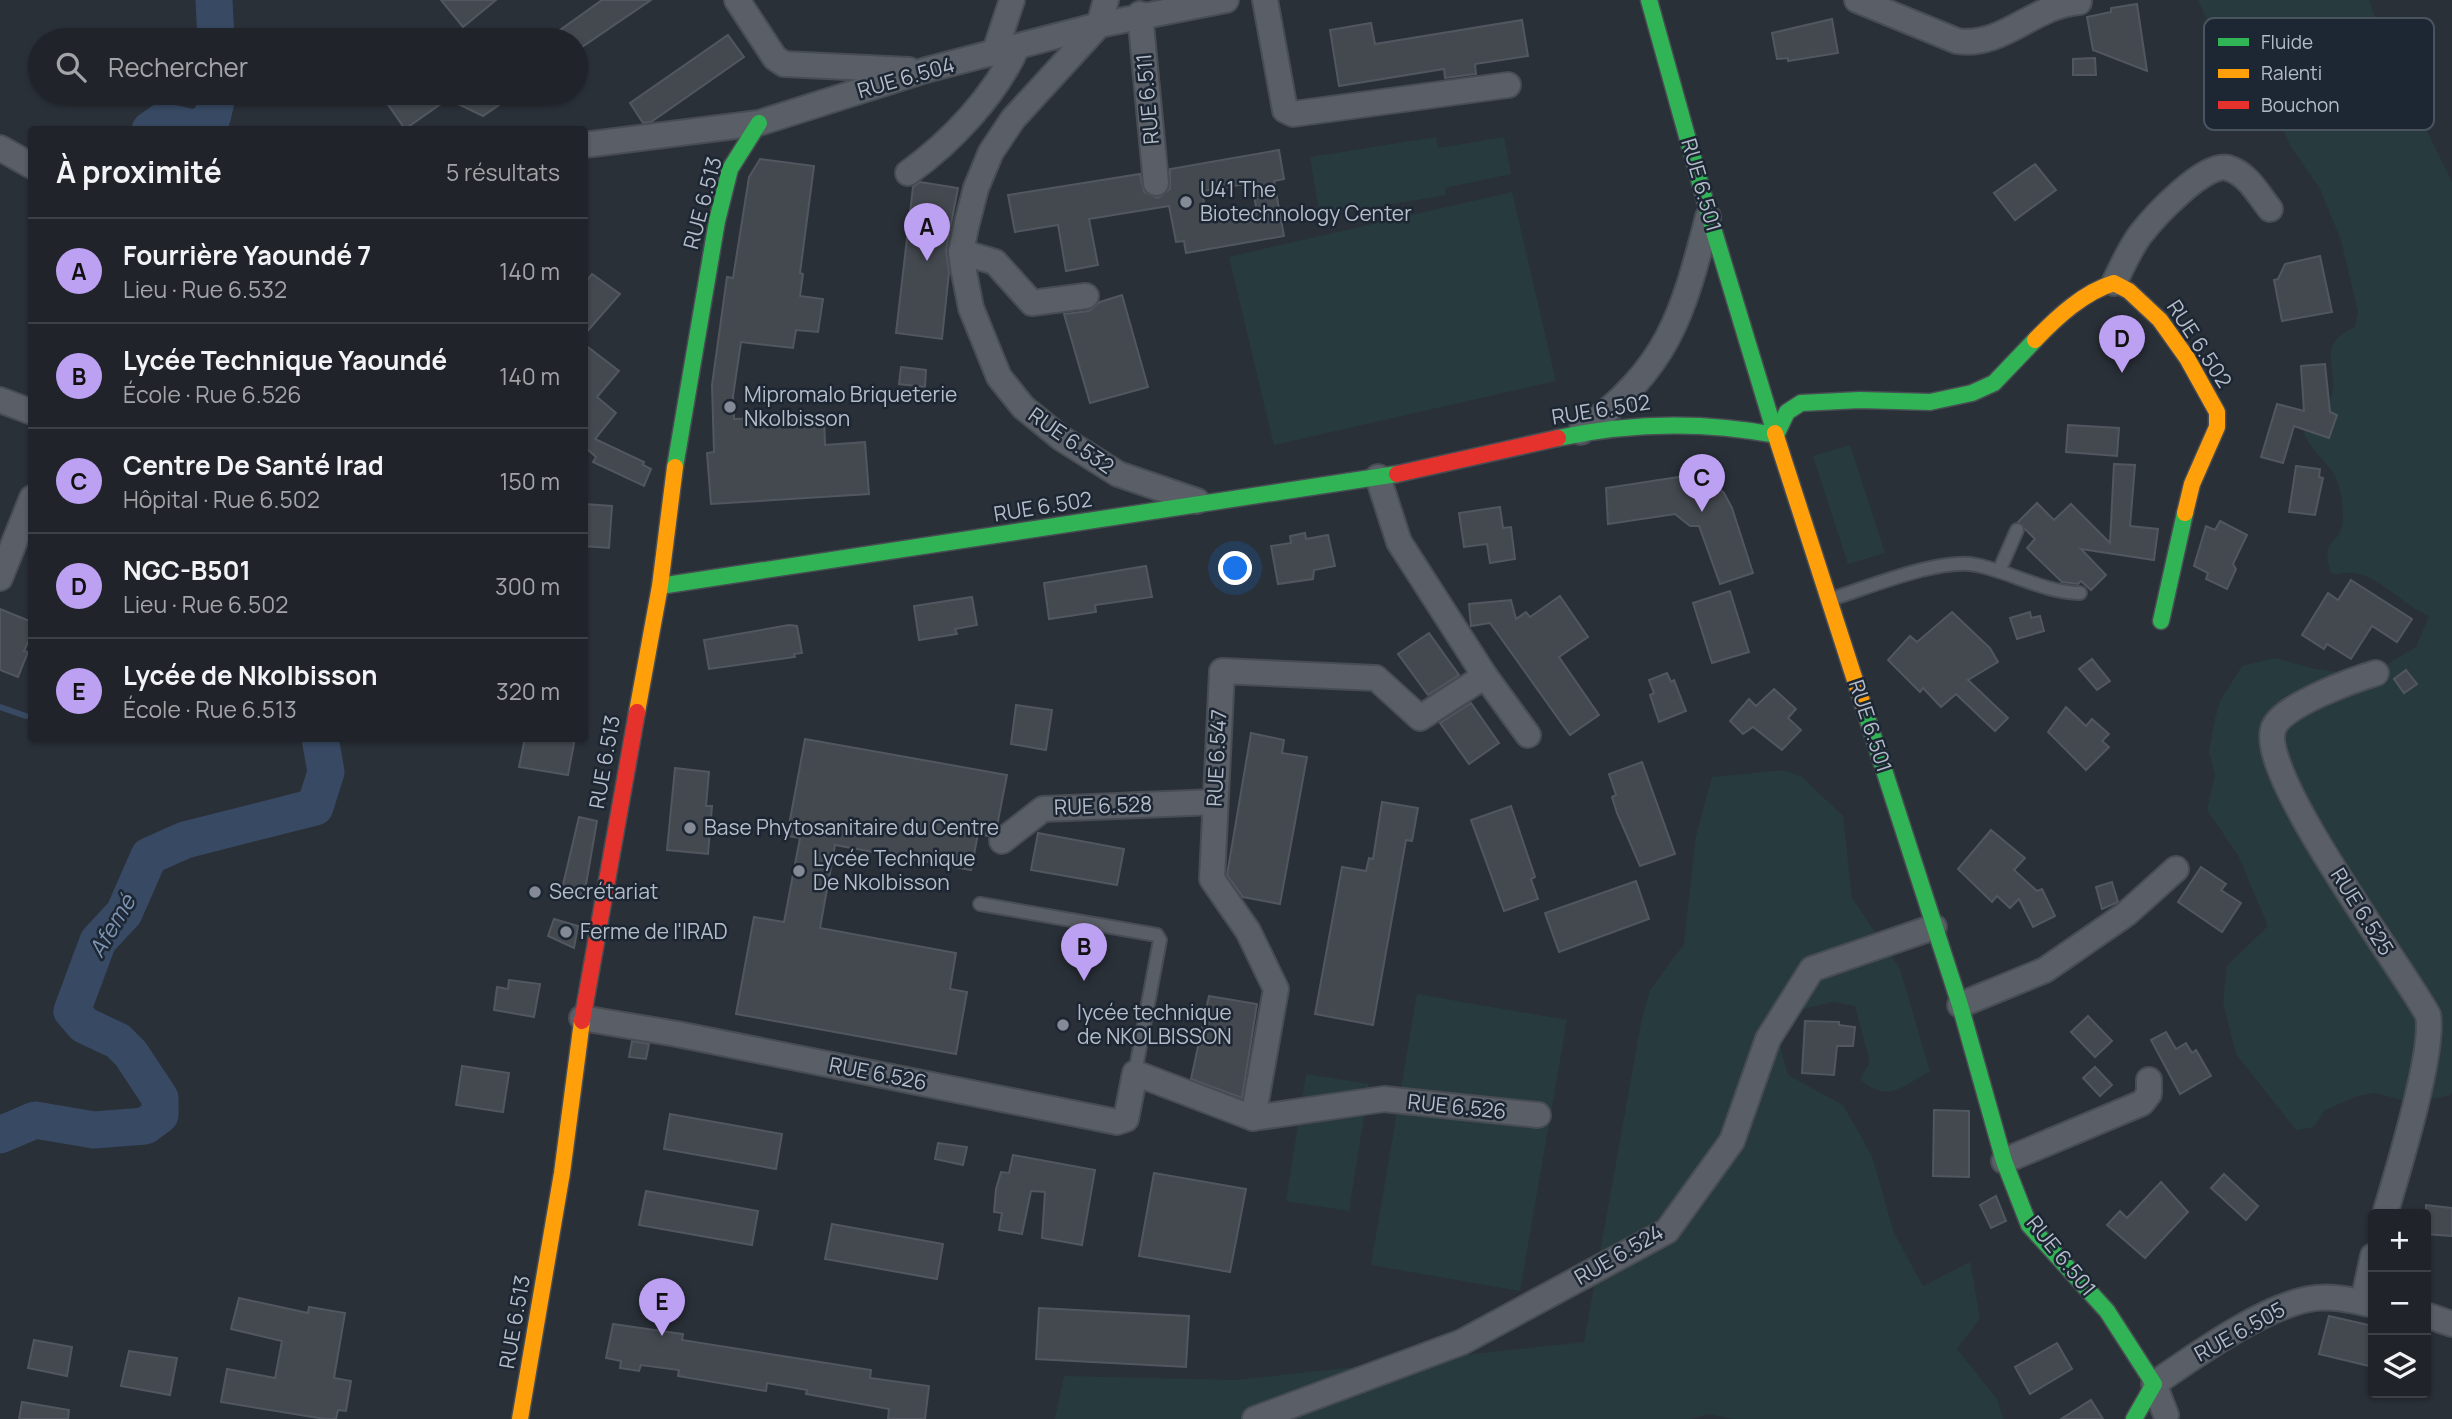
<!DOCTYPE html>
<html lang="fr">
<head>
<meta charset="utf-8">
<style>
	:root { --surface:#20242a; --page:#282c32; --text:#f1f3f6; --muted:#a2a4a8; --line:#3d4147; --accent:#bca0f2 }
	body { margin:0; font-family:Manrope,sans-serif; background:var(--page); color:var(--text) }
	.controls { position:absolute; right:21px; bottom:21px; display:grid; overflow:hidden; border-radius:7px; box-shadow:0 2px 5px #0004 }
	.controls button { width:63px; height:63px; display:grid; place-items:center; padding:0; border:0; border-bottom:2px solid var(--line); background:var(--surface); color:var(--text); font:35px sans-serif }
	.you { position:absolute; left:1236px; top:569px; width:24px; height:24px; margin:-18px; border:5px solid #fff; border-radius:50%; background:#1a73e8; box-shadow:0 0 0 10px #1a73e833 }
	.badge { display:grid; place-items:center; width:46px; height:46px; border-radius:50%; background:var(--accent); color:#111; font-size:23px; font-weight:700 }
	.pin { position:absolute; translate:-50% -58px; filter:drop-shadow(0 2px 4px #0008) }
	.pin::after { content:''; position:absolute; top:37px; width:24px; height:21px; background:inherit; clip-path:polygon(0 0,100% 0,50% 100%) }
	.list { margin:0; padding:0; list-style:none }
	h2 { display:flex; justify-content:space-between; align-items:center; height:91px; margin:0; padding:0 28px; font-size:30px }
	h2 small { font-size:23px; font-weight:400; color:var(--muted) }
	.list li { display:grid; grid-template-columns:46px 1fr auto; gap:21px; align-items:center; box-sizing:border-box; height:105px; padding:0 28px; border-top:2px solid var(--line) }
	.list b { display:block; font-size:26px; white-space:nowrap }
	.list p { margin:0; font-size:23px; white-space:nowrap; color:var(--muted) }
	.list em { font-size:23px; font-style:normal; color:var(--muted) }
	.icon { flex:none; width:38px; height:38px; fill:none; stroke:currentColor; stroke-width:2; stroke-linecap:round; stroke-linejoin:round }
	.map { position:relative; flex:none; width:2452px; height:1419px; overflow:hidden }
	.search { position:absolute; background:var(--surface); box-shadow:0 2px 5px #0004; left:28px; top:28px; width:560px; height:77px; display:flex; align-items:center; gap:18px; box-sizing:border-box; padding:0 24px; border-radius:38px; color:var(--muted); font-size:26px }
	.panel { position:absolute; background:var(--surface); box-shadow:0 2px 5px #0004; left:28px; top:126px; width:560px; height:616px; border-radius:7px }
	.map>svg:first-child { display:block }
</style>
</head>
<body>
<div class="map">
<svg width="2452" height="1419" viewBox="0 0 2452 1419">
	<rect width="100%" height="100%" fill="#2a3038"/>
	<g fill="#273a3e">
		<path d="M2198,0H2369L2395,77L2410,97L2452,182V1093L2448,1096L2410,1102L2375,1093L2357,1096L2324,1111L2314,1127L2296,1130L2236,1054L2223,1002L2227,966L2268,926L2238,855L2207,810L2215,775L2209,751L2215,719L2220,701L2242,666L2275,658L2315,669L2368,676L2416,647L2429,616C2397,603 2371,563 2335,575L2330,571C2321,540 2338,545 2342,526C2345,516 2341,492 2338,483C2331,461 2306,450 2303,428C2310,421 2322,413 2328,404C2346,375 2309,347 2355,327L2358,312L2341,240L2320,189L2292,148L2262,89L2205,16Z"/>
		<path d="M1436,137L1438,148L1504,137L1511,174L1445,188L1446,195L1320,216L1310,157Z"/>
		<path d="M1512,192L1556,381L1274,445L1229,257Z"/>
		<path d="M1850,445L1885,553L1848,564L1813,456Z"/>
		<path d="M1784,770L1802,777L1843,816L1852,898L1900,969L1930,1071C1903,1086 1888,1104 1860,1079L1870,1062L1855,1006L1833,1002L1786,1013L1776,1030L1788,1075L1843,1105L1872,1156L1894,1233L1923,1286L1970,1262L1980,1318L1957,1349L1997,1399L2003,1419H1734L1709,1414L1691,1419H1055L1064,1376L1236,1380L1584,1342L1641,1023L1650,990L1684,944L1696,836L1712,777Z"/>
		<path d="M1417,994L1567,1020L1520,1291L1371,1265Z"/>
		<path d="M1306,1074L1369,1084L1349,1211L1286,1201Z"/>
	</g>
	<g fill="none" stroke-linecap="round" stroke-linejoin="round">
		<path stroke="#384963" stroke-width="6" d="M0,707L26,716"/>
		<g stroke="#384963" stroke-width="37">
			<path d="M214,0L216,40"/>
			<path d="M150,130L163,121L197,129L212,118L218,93"/>
			<path d="M0,1135L35,1120L94,1130L145,1126L160,1115V1098L131,1054L118,1041L84,1025L72,1011L98,941L124,913L149,856L185,840L315,807L326,772L320,738"/>
		</g>
	</g>
	<g fill="#444950" stroke="#52575f" stroke-width="2" fill-rule="evenodd">
		<path d="M441,0H496L463,27Z"/>
		<path d="M602,0H651L576,51V40H546Z"/>
		<path d="M2137,4L2147,71L2093,50L2087,17L2111,12V8Z"/>
		<path d="M1832,19L1838,53L1788,61V58L1777,59L1772,33Z"/>
		<path d="M1522,20L1528,56L1475,64L1476,74L1445,78L1444,69L1339,86L1330,30L1371,23L1375,44Z"/>
		<path d="M728,35L744,57L651,122L643,123L630,103Z"/>
		<path d="M2095,58L2096,75H2073V59Z"/>
		<path d="M380,93H516L483,116L448,99L405,129Z"/>
		<path d="M1279,150L1284,179L1274,181L1284,236L1186,253L1184,241L1176,242L1169,206L1089,219L1098,265L1066,271L1058,225L1015,232L1008,195L1140,174L1144,192L1158,198L1170,189V169ZM1252,183L1257,213L1207,221L1202,191Z"/>
		<path d="M760,159L814,166L800,273L803,274L800,296L823,299L818,332L796,330L793,348L741,342L733,396L734,419L824,416L825,445L865,442L869,494L711,504L707,453L714,452L712,385L726,284L727,277L733,278L749,177Z"/>
		<path d="M2035,164L2056,190L2015,220L1994,193Z"/>
		<path d="M920,182L958,188L946,250L949,272L942,339L896,333L913,187Z"/>
		<path d="M2320,256L2332,312L2282,321L2274,280L2278,279L2285,264Z"/>
		<path d="M592,274L620,294L584,335V284Z"/>
		<path d="M1122,295L1148,387L1090,403L1064,314L1089,311L1100,302Z"/>
		<path d="M584,344L619,371L597,397L616,413L595,439L644,462L643,465L651,469L644,486L593,462L596,457L587,449L584,452Z"/>
		<path d="M2325,364L2330,412L2337,415L2329,438L2294,426L2283,463L2261,457L2277,404L2304,411L2301,366Z"/>
		<path d="M901,367L926,370L925,387L899,384Z"/>
		<path d="M2068,425L2119,428L2117,456L2066,452Z"/>
		<path d="M2114,464L2135,465L2130,526L2158,529L2154,560L2081,549L2106,575L2091,590L2081,581L2078,584L2062,582L2027,548L2035,539L2018,522L2037,503L2054,520L2071,504L2110,543Z"/>
		<path d="M2296,466L2320,469L2319,477L2323,478L2315,515L2289,512Z"/>
		<path d="M1691,475L1708,479L1724,493L1732,508L1753,573L1720,584L1699,526H1690L1675,514L1608,524L1606,488Z"/>
		<path d="M584,504L612,506L609,548L584,546Z"/>
		<path d="M1500,507L1503,528L1511,527L1515,559L1490,563L1487,544L1464,547L1459,513Z"/>
		<path d="M2220,521L2247,535L2233,564L2236,569L2227,589L2206,579L2208,573L2194,566L2206,526L2215,530Z"/>
		<path d="M1305,533L1306,539L1328,535L1335,566L1314,570L1313,579L1278,584L1271,546L1291,543L1290,536Z"/>
		<path d="M1146,566L1152,597L1095,605L1096,612L1049,619L1044,583Z"/>
		<path d="M2351,580L2412,619L2397,642L2372,626L2351,659L2327,644L2324,649L2302,635L2328,593L2338,600Z"/>
		<path d="M1730,591L1749,652L1712,663L1693,603Z"/>
		<path d="M1560,596L1588,637L1559,657L1599,715L1570,735L1490,623L1471,626L1469,604L1511,600L1516,619L1526,612L1530,617Z"/>
		<path d="M972,597L977,625L955,629L957,634L919,640L914,606Z"/>
		<path d="M0,609L32,622V633L24,651L28,652L18,677L0,670Z"/>
		<path d="M1952,612L1990,648L1998,662L1968,680L2008,718L1995,731L1956,694L1941,707L1923,688L1920,692L1888,660L1910,636L1917,642Z"/>
		<path d="M2030,612L2031,618L2040,616L2044,631L2017,639L2010,618Z"/>
		<path d="M789,625L797,626L802,653L794,654L795,657L709,669L704,640Z"/>
		<path d="M1429,633L1459,675L1428,695L1398,654Z"/>
		<path d="M2092,659L2110,681L2097,690L2079,669Z"/>
		<path d="M2406,670L2417,684L2404,693L2394,679Z"/>
		<path d="M1667,673L1671,682L1674,680L1686,711L1659,722L1650,695L1654,693L1649,680Z"/>
		<path d="M1774,689L1796,709L1788,718L1801,730L1782,750L1753,727L1743,734L1730,721L1749,699L1756,706Z"/>
		<path d="M1471,703L1499,743L1469,764L1440,723Z"/>
		<path d="M1016,705L1052,710L1046,750L1011,744Z"/>
		<path d="M2066,707L2086,726L2092,719L2109,734L2102,741L2109,747L2086,770L2048,732Z"/>
		<path d="M1251,733L1284,740L1282,753L1307,757L1280,904L1243,897L1227,875Z"/>
		<path d="M525,738H575L568,775L519,767Z"/>
		<path d="M805,739L1007,775L997,826L988,836L978,834L971,870L835,845L820,928L956,953L950,989L967,992L956,1054L736,1014L754,917L784,922L800,838L787,836Z"/>
		<path d="M1642,762L1675,854L1640,866L1617,813L1612,797L1616,795L1609,774Z"/>
		<path d="M675,768L709,772L706,806H712L708,854L667,850Z"/>
		<path d="M1382,802L1418,808L1412,841L1406,840L1373,1025L1315,1014L1342,867L1366,871L1369,858L1373,859Z"/>
		<path d="M1511,806L1535,877L1531,879L1538,899L1504,911L1471,820Z"/>
		<path d="M579,817L597,821L584,896L562,889Z"/>
		<path d="M1991,830L2025,858L2014,870L2037,891L2042,889L2055,916L2033,927L2019,899L2010,908L1997,896L1992,902L1958,869Z"/>
		<path d="M1038,833L1124,849L1117,885L1031,870Z"/>
		<path d="M2201,867L2226,884L2221,890L2241,903L2222,932L2178,902Z"/>
		<path d="M1636,881L1649,919L1559,952L1545,913Z"/>
		<path d="M2112,882L2118,902L2102,909L2096,887Z"/>
		<path d="M554,919L578,926L574,948L548,936Z"/>
		<path d="M509,980L540,984L534,1017L494,1010L497,987L508,989Z"/>
		<path d="M1209,996L1257,1004L1242,1098L1191,1079Z"/>
		<path d="M2088,1016L2112,1041L2095,1057L2071,1032Z"/>
		<path d="M1805,1021L1839,1022V1025L1855,1027L1853,1046H1837L1834,1075L1802,1073Z"/>
		<path d="M2166,1032L2176,1049L2186,1043L2192,1053L2196,1050L2211,1076L2180,1094L2151,1040Z"/>
		<path d="M632,1041L649,1044L646,1059L629,1057Z"/>
		<path d="M462,1066L509,1073L503,1112L456,1105Z"/>
		<path d="M2095,1067L2112,1085L2100,1096L2083,1078Z"/>
		<path d="M1934,1110L1969,1111V1177L1933,1176Z"/>
		<path d="M670,1114L782,1134L776,1169L664,1149Z"/>
		<path d="M938,1143L967,1147L963,1165L935,1159Z"/>
		<path d="M1013,1155L1095,1170L1082,1245L1042,1238L1045,1192L1031,1191L1022,1234L999,1230L1002,1213L994,1212L996,1189L1001,1172L1009,1173Z"/>
		<path d="M1154,1173L1246,1189L1230,1272L1139,1256Z"/>
		<path d="M2224,1174L2258,1206L2246,1220L2211,1188Z"/>
		<path d="M2161,1182L2188,1212L2145,1258L2107,1225L2120,1211L2127,1218Z"/>
		<path d="M646,1191L758,1211L752,1245L639,1225Z"/>
		<path d="M1996,1196L2006,1221L1991,1228L1980,1205Z"/>
		<path d="M2426,1205L2452,1208V1236L2426,1234Z"/>
		<path d="M832,1224L943,1244L937,1279L825,1259Z"/>
		<path d="M239,1298L308,1313L309,1307L345,1313L334,1378L351,1381L346,1411L338,1410L336,1419H325L221,1402L227,1369L275,1378L282,1341L231,1329Z"/>
		<path d="M1039,1308L1189,1316L1186,1367L1036,1359Z"/>
		<path d="M2329,1316L2373,1326V1367L2319,1354Z"/>
		<path d="M613,1324L683,1334L682,1340L871,1370L870,1378L929,1386L925,1419H888L889,1409L806,1394L807,1390L767,1383L766,1391L678,1376L679,1370L641,1365L639,1371L620,1368L621,1361L606,1358Z"/>
		<path d="M34,1340L72,1347L67,1376L28,1368Z"/>
		<path d="M2057,1343L2072,1369L2030,1394L2015,1367Z"/>
		<path d="M129,1351L177,1358L170,1395L121,1386Z"/>
		<path d="M2091,1400L2103,1419H2061Z"/>
		<path d="M22,1402L69,1410L68,1419H19Z"/>
	</g>
	<g fill="none" stroke-linecap="round" stroke-linejoin="round">
		<defs>
			<g id="lane">
				<path d="M1999,571L2017,530"/>
				<path d="M1831,599C1867,588 1941,557 1976,565C2012,572 2042,592 2080,593"/>
				<path d="M980,904L1157,935L1160,940L1135,1073"/>
			</g>
			<g id="street">
				<path d="M737,0L775,58L784,64L909,70"/>
				<path d="M1106,0L1099,25L1013,119L991,152L976,188L966,227L961,252L963,267L971,308L999,377L1023,407L1061,438L1118,474L1197,501"/>
				<path d="M1265,0L1285,110L1293,114L1508,85"/>
				<path d="M1857,0L1957,41C2003,48 2034,5 2079,2"/>
				<path d="M1140,14L1156,183"/>
				<path d="M994,54L1012,0"/>
				<path d="M584,145L759,123L926,70L1099,25L1226,0"/>
				<path d="M0,148L32,166"/>
				<path d="M908,173C951,142 995,96 1017,47"/>
				<path d="M961,252L995,262L1032,303L1086,296"/>
				<path d="M2114,283C2122,267 2129,250 2140,235C2153,218 2205,161 2228,168C2248,174 2258,194 2270,209"/>
				<path d="M0,400L32,412"/>
				<path d="M1581,432C1668,367 1682,318 1708,217"/>
				<path d="M0,578L32,498"/>
				<path d="M2376,673C2353,680 2283,705 2274,727C2254,770 2403,968 2428,1015C2435,1051 2397,1174 2385,1214"/>
				<path d="M1485,676L1528,735"/>
				<path d="M1002,841L1043,809L1215,802"/>
				<path d="M1960,1005L2045,970L2126,914L2176,869"/>
				<path d="M582,1018L677,1034L1117,1122L1126,1119L1135,1073L1253,1118L1384,1099L1538,1115"/>
				<path d="M1253,1118L1276,989L1248,931L1212,879L1222,671L1376,678L1420,718L1485,676L1399,542L1378,477"/>
				<path d="M2004,1161L2142,1103L2149,1094V1080"/>
				<path d="M2363,1302L2373,1256"/>
				<path d="M2426,1315L2452,1324"/>
				<path d="M2166,1415L2154,1384C2195,1356 2261,1308 2309,1299C2330,1295 2353,1300 2373,1305"/>
				<path d="M1255,1419L1462,1342L1667,1231L1732,1141L1768,1039L1812,969L1934,927"/>
			</g>
			<g id="fast">
				<path d="M1649,0L1709,215L1775,433"/>
				<path d="M1558,438C1632,422 1702,421 1776,435L1787,412L1801,403L1860,400L1930,402L1972,393L1994,383L2035,340"/>
				<path d="M675,467L717,221L730,169L759,123"/>
				<path d="M660,586L1397,474"/>
				<path d="M2161,621L2185,513"/>
				<path d="M1863,705L1960,1005L2004,1161L2029,1225L2107,1311L2154,1384L2134,1419"/>
			</g>
			<g id="slow">
				<path d="M2035,340C2057,317 2084,292 2114,283L2129,291L2160,320L2187,358L2217,412V427L2192,484L2185,513"/>
				<path d="M1775,433L1863,705"/>
				<path d="M637,712L660,586L675,467"/>
				<path d="M520,1419L562,1173L582,1021"/>
			</g>
			<g id="jam">
				<path d="M1397,474L1558,438"/>
				<path d="M582,1021L637,712"/>
			</g>
		</defs>
		<use href="#lane" stroke="#484c53" stroke-width="16"/>
		<use href="#street" stroke="#484c53" stroke-width="28"/>
		<use href="#fast" stroke="#484c53" stroke-width="19"/>
		<use href="#slow" stroke="#484c53" stroke-width="19"/>
		<use href="#jam" stroke="#484c53" stroke-width="19"/>
		<use href="#lane" stroke="#5a5e66" stroke-width="12"/>
		<use href="#street" stroke="#5a5e66" stroke-width="24"/>
		<use href="#fast" stroke="#30b455" stroke-width="16"/>
		<use href="#slow" stroke="#ff9f0a" stroke-width="16"/>
		<use href="#jam" stroke="#e5322d" stroke-width="16"/>
	</g>
	<g fill="#848b96" stroke="#1d2633" stroke-width="2.5">
		<circle cx="1186" cy="202" r="7"/>
		<circle cx="730" cy="407" r="7"/>
		<circle cx="690" cy="828" r="7"/>
		<circle cx="799" cy="871" r="7"/>
		<circle cx="535" cy="892" r="7"/>
		<circle cx="566" cy="932" r="7"/>
		<circle cx="1063" cy="1025" r="7"/>
	</g>
	<g text-anchor="middle" stroke-width="5" stroke-linejoin="round" paint-order="stroke">
		<g font-size="21" fill="#b4bcc9" stroke="#1d2633">
			<text transform="translate(906 78) rotate(-16)" y="7">RUE 6.504</text>
			<text transform="translate(1148 99) rotate(-95)" y="7">RUE 6.511</text>
			<text transform="translate(1701 185) rotate(74)" y="7">RUE 6.501</text>
			<text transform="translate(703 203) rotate(-75)" y="7">RUE 6.513</text>
			<text transform="translate(2199 344) rotate(57)" y="7">RUE 6.502</text>
			<text transform="translate(1601 410) rotate(-9)" y="7">RUE 6.502</text>
			<text transform="translate(1071 441) rotate(35)" y="7">RUE 6.532</text>
			<text transform="translate(1043 507) rotate(-9)" y="7">RUE 6.502</text>
			<text transform="translate(1870 726) rotate(72)" y="7">RUE 6.501</text>
			<text transform="translate(1217 758) rotate(-87)" y="7">RUE 6.547</text>
			<text transform="translate(605 762) rotate(-80)" y="7">RUE 6.513</text>
			<text transform="translate(1103 806) rotate(-2)" y="7">RUE 6.528</text>
			<text transform="translate(2362 912) rotate(58)" y="7">RUE 6.525</text>
			<text transform="translate(878 1074) rotate(11)" y="7">RUE 6.526</text>
			<text transform="translate(1457 1107) rotate(6)" y="7">RUE 6.526</text>
			<text transform="translate(1619 1255) rotate(-30)" y="7">RUE 6.524</text>
			<text transform="translate(2061 1256) rotate(51)" y="7">RUE 6.501</text>
			<text transform="translate(515 1322) rotate(-80)" y="7">RUE 6.513</text>
			<text transform="translate(2240 1332) rotate(-29)" y="7">RUE 6.505</text>
		</g>
		<g font-size="21" fill="#b4bcc9" stroke="#1d2633" text-anchor="start">
			<text x="1200" y="197">U41 The<tspan x="1200" dy="24">Biotechnology Center</tspan></text>
			<text x="744" y="402">Mipromalo Briqueterie<tspan x="744" dy="24">Nkolbisson</tspan></text>
			<text x="704" y="835">Base Phytosanitaire du Centre</text>
			<text x="813" y="866">Lycée Technique<tspan x="813" dy="24">De Nkolbisson</tspan></text>
			<text x="549" y="899">Secrétariat</text>
			<text x="580" y="939">Ferme de l'IRAD</text>
			<text x="1077" y="1020">lycée technique<tspan x="1077" dy="24">de NKOLBISSON</tspan></text>
		</g>
		<g font-size="23" font-style="italic" fill="#7c92b1" stroke="#1d2633">
			<text transform="translate(112 926) rotate(-59)" y="8">Afemé</text>
		</g>
	</g>
	<rect x="2204" y="18" width="230" height="112" rx="10" fill="#1d2633" stroke="#4a5360" stroke-width="2"/>
	<rect x="2218" y="38" width="31" height="8" fill="#30b455"/>
	<rect x="2218" y="69" width="31" height="9" fill="#ff9f0a"/>
	<rect x="2218" y="101" width="31" height="8" fill="#e5322d"/>
	<g font-size="19" fill="#b4bcc9">
		<text x="2261" y="49">Fluide</text>
		<text x="2261" y="80">Ralenti</text>
		<text x="2261" y="112">Bouchon</text>
	</g>
</svg>
<div class="controls">
<button>+</button>
<button>−</button>
<button><svg class="icon" aria-label="layers" viewBox="0 0 24 24"><path d="M12 4l9 5-9 5-9-5zM3 14l9 5 9-5"/></svg></button>
</div>
<div class="you"></div>
<div class="pin badge" style="left:927px;top:261px">A</div>
<div class="pin badge" style="left:1084px;top:981px">B</div>
<div class="pin badge" style="left:1702px;top:512px">C</div>
<div class="pin badge" style="left:2122px;top:373px">D</div>
<div class="pin badge" style="left:662px;top:1336px">E</div>
<div class="search"><svg class="icon" aria-label="search" viewBox="0 0 24 24"><circle cx="10" cy="10" r="6"/><path d="M15 15l6 6"/></svg>Rechercher</div>
<section class="panel">
<h2>À proximité<small>5 résultats</small></h2>
<ul class="list">
<li><span class="badge">A</span><div><b>Fourrière Yaoundé 7</b><p>Lieu · Rue 6.532</p></div><em>140 m</em></li>
<li><span class="badge">B</span><div><b>Lycée Technique Yaoundé</b><p>École · Rue 6.526</p></div><em>140 m</em></li>
<li><span class="badge">C</span><div><b>Centre De Santé Irad</b><p>Hôpital · Rue 6.502</p></div><em>150 m</em></li>
<li><span class="badge">D</span><div><b>NGC-B501</b><p>Lieu · Rue 6.502</p></div><em>300 m</em></li>
<li><span class="badge">E</span><div><b>Lycée de Nkolbisson</b><p>École · Rue 6.513</p></div><em>320 m</em></li>
</ul>
</section>
</div>
</body>
</html>
